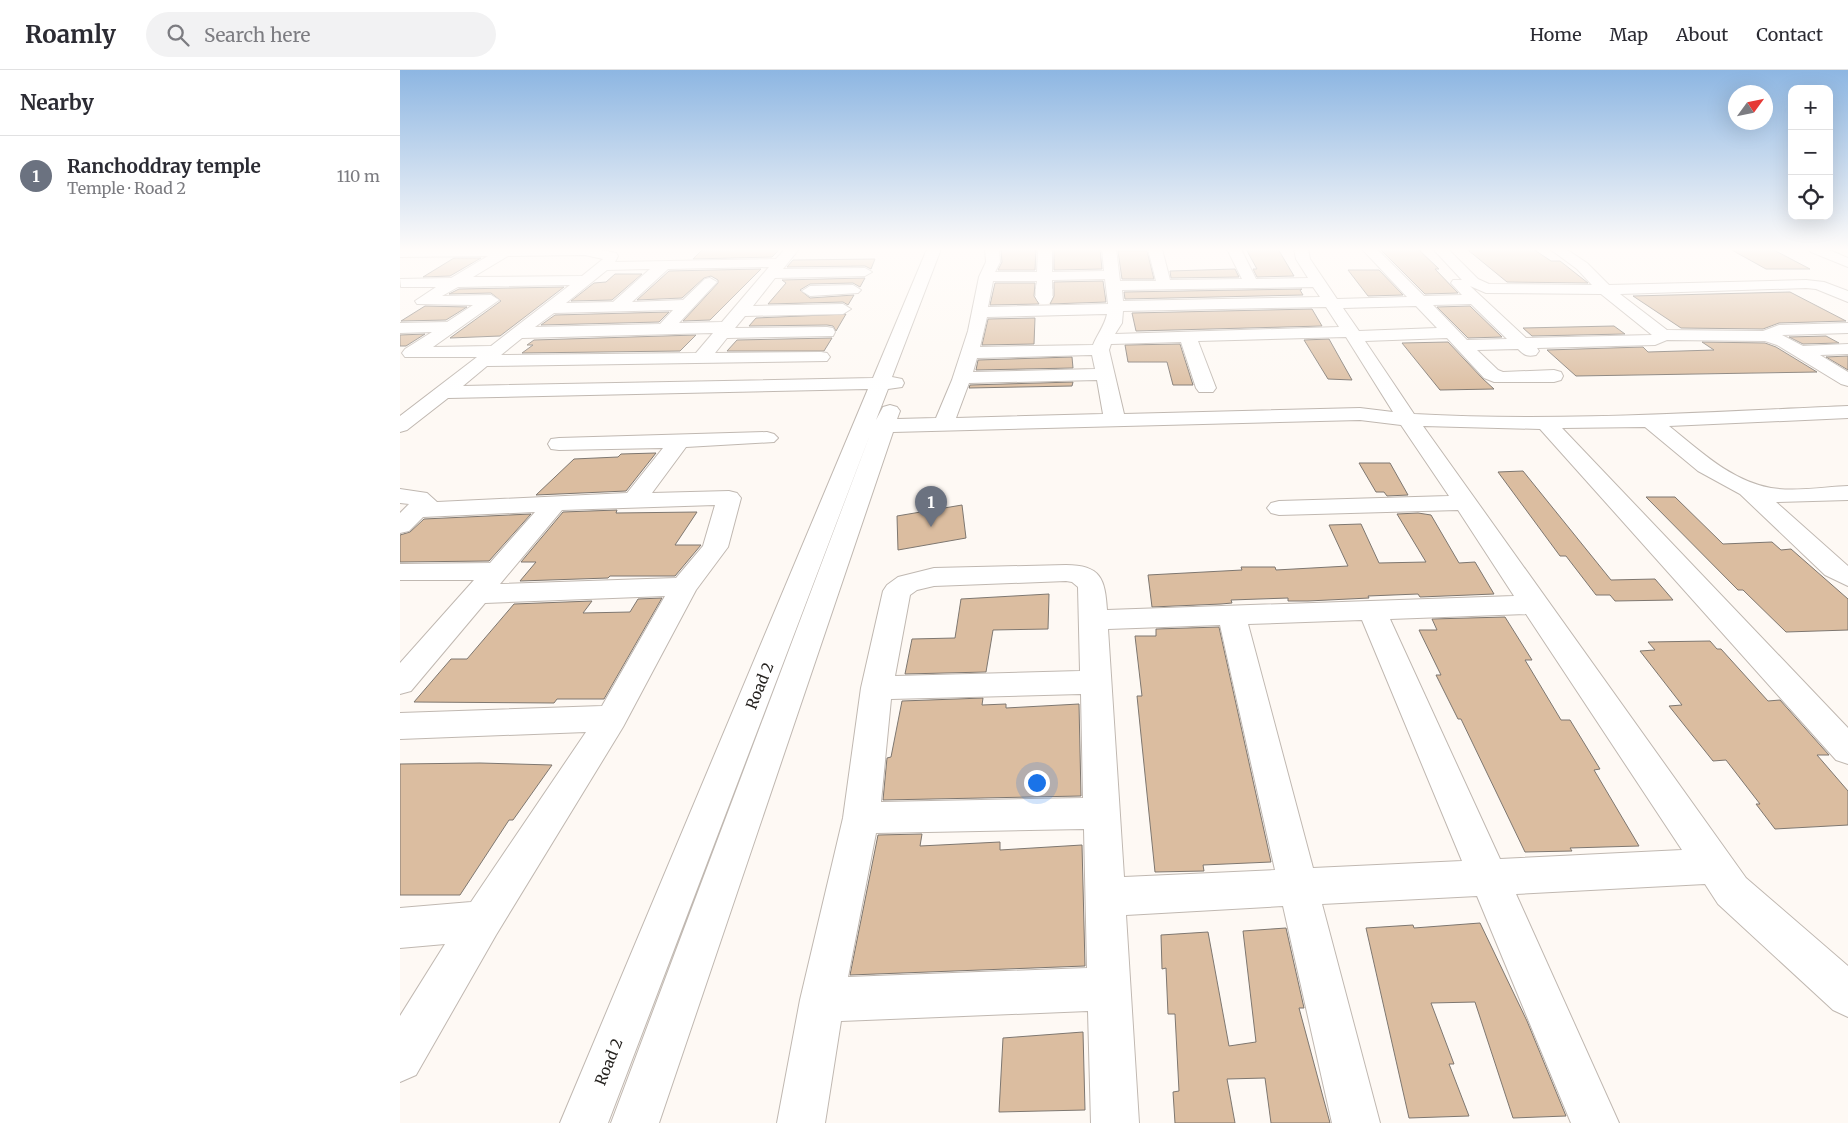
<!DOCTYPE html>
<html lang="en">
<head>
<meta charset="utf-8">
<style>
	:root { --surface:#fff; --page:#f2f2f3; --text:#2b2b33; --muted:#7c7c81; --line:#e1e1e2; --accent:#b45309 }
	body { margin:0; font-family:Merriweather,serif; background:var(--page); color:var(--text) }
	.controls { position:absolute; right:15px; top:15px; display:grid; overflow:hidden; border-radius:10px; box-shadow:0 5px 20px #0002 }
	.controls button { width:45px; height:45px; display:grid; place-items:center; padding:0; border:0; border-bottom:1px solid var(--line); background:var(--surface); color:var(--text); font:25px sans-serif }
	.compass { position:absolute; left:1328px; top:15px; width:45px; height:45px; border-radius:50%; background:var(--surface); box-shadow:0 5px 20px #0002; rotate:57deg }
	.you { position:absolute; left:636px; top:712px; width:18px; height:18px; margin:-12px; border:4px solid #fff; border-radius:50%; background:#1a73e8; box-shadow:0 0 0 8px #1a73e833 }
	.badge { display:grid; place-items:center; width:32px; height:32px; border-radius:50%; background:var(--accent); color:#fff; font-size:16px; font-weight:700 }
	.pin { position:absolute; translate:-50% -41px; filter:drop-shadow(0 1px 2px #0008) }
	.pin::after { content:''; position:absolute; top:26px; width:18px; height:15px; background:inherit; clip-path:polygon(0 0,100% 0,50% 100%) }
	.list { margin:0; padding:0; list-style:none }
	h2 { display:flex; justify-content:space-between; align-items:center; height:65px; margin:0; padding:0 20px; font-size:21px }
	h2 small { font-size:16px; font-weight:400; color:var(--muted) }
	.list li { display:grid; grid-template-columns:32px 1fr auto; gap:15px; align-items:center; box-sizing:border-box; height:80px; padding:0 20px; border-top:1px solid var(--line) }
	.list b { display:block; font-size:19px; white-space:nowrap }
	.list p { margin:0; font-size:16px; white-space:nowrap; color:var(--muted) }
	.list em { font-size:16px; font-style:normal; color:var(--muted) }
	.icon { flex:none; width:28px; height:28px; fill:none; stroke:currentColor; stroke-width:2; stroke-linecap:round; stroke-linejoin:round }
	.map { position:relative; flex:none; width:1448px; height:1053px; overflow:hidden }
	header { display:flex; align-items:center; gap:30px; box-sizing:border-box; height:70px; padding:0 25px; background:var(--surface); border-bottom:1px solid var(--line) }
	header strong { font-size:24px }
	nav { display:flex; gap:28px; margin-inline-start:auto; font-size:18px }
	.search { width:350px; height:45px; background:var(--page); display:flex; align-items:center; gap:12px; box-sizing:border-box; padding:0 18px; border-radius:28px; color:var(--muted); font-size:19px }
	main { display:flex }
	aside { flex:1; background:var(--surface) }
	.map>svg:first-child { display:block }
</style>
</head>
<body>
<header>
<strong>Roamly</strong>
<div class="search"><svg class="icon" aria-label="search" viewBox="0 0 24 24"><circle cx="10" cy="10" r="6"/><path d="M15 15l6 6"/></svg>Search here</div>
<nav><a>Home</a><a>Map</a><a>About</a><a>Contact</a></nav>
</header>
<main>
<aside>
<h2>Nearby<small></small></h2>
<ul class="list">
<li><span class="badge" style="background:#6b7280">1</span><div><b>Ranchoddray temple</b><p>Temple · Road 2</p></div><em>110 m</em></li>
</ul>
</aside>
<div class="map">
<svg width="1448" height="1053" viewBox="0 0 1448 1053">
	<rect width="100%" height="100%" fill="#fef9f4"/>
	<g fill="#dbbda0" stroke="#7e7770">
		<path d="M303,179H336L334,180H379L372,187L293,189Z"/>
		<path d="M633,179H636L635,200H598L602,192L601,180Z"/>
		<path d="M654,179H700L702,199L654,200Z"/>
		<path d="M846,179H878L894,206L857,207L853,199H857Z"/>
		<path d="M980,179H1018L1039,199H1035L1058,223L1025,224Z"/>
		<path d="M1126,179H1133L1151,191H1160L1188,213L1107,212L1068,180Z"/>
		<path d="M1330,179H1372L1410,199H1366Z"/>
		<path d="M718,181H747L754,209H722Z"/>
		<path d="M54,188H81L50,206L23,207Z"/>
		<path d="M475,189L471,199L465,196L387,197L393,190Z"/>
		<path d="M361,199L310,250L283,251L318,213V210L311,206L304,208L282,228L237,230L269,201Z"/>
		<path d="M835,199L839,207L771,208L770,201Z"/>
		<path d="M948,200H979L1003,225L968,226Z"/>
		<path d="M215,204H242L212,230L171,231L194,213L206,212Z"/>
		<path d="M465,208L460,217L453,213L410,214L400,220L410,228L454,225L448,235L443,232L368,234L386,213L382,210Z"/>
		<path d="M703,211L706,232L650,234L654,226V212Z"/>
		<path d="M595,213H635L634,226L639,234L590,235Z"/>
		<path d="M164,217L100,266L50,268L101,231L91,223L49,224L59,219Z"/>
		<path d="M902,219L900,220L903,225L725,229L724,222Z"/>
		<path d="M1390,222L1446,251L1379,253L1363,259L1281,258L1233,226Z"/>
		<path d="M25,236L67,237L46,250L1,251Z"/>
		<path d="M1070,236L1102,267L1068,268L1037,237Z"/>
		<path d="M912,239L922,256L736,261L732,243Z"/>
		<path d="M269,242L259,252L141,255L155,245Z"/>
		<path d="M446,244L436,261L433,256L427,255L349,256L356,248Z"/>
		<path d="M635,248L634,274L582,275L588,249Z"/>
		<path d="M1214,256L1225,264L1132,266L1123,258Z"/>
		<path d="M25,264L6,276H0V265Z"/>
		<path d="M296,265L280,281L122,283L133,275H127L134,270Z"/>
		<path d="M1426,266L1439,273L1403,274L1389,267Z"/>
		<path d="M432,268L424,281H327L337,270Z"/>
		<path d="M929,269L952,310L928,309L904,270Z"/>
		<path d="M1048,272L1083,309L1094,319L1040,320L1002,273Z"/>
		<path d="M1302,272L1365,273L1376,277L1417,302L1176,306L1147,280L1243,277L1248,282L1314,280Z"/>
		<path d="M780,274L793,315H773L767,292H728L725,275Z"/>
		<path d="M1448,286V300L1426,287Z"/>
		<path d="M672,287L673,298L576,300L578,290Z"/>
		<path d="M673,312L672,316L569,318L570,315Z"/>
		<path d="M256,383L226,421L136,425L174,389L218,387L221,384Z"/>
		<path d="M959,393H990L1008,425L987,426L984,422H976Z"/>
		<path d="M1123,401L1211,510L1255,509L1273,530L1215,531L1210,525H1196L1166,486H1160L1098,402Z"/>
		<path d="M1246,427H1275L1323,474L1372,472L1381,480L1391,479L1448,529V560L1386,562L1343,520H1338Z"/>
		<path d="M562,435L566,468L498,480L497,446Z"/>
		<path d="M217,440L216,443L297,442L275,475H301L275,506H210L208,508L120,511L136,492H121L163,442Z"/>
		<path d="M1018,443L1031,445L1059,493L1075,492L1094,524L1020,527L1018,524L968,526L969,528L908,531H888V528L831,530L832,533L821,534L752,537L748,505L842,500L841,497H875L876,500L948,496L929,455L961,454L979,493L1026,492L997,444Z"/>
		<path d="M131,444L89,491L0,492V465L10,462L24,449Z"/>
		<path d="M649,524L648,559L593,560L586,602L505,604L512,569L555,568L561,529Z"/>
		<path d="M262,528L204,629H157L154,633L14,632L51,589H67L114,534L192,531L183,543L230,542L238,529Z"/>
		<path d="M1105,547L1132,590H1125L1161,650H1170L1200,699L1194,700L1239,776L1170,778L1172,781L1125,782L1061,649H1058L1036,605H1041L1019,560H1037L1032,549Z"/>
		<path d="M819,557L871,792L803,795L804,801L755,802L737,626H742L735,566H756V559Z"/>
		<path d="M1310,571L1317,579H1321L1368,631L1380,630L1429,685H1417L1448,721V755L1375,759L1356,734H1360L1326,690L1313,691L1269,636L1282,635L1240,581L1255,580L1248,572Z"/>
		<path d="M583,628L582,635L606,634V638L679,634L681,726L483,730L487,688L491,687L502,631Z"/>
		<path d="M80,693L152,695L113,750H109L60,825H0V694Z"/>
		<path d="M522,764L520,776L600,772V780L682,775L685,896L450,905L478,765Z"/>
		<path d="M1080,853L1127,951L1166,1046L1113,1048L1075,932L1031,933L1054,994H1049L1069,1046L1009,1048L966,858L1013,855L1014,858Z"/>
		<path d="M886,858L904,938H899L930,1053H871L865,1008L827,1009L835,1053H775L773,1022L779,1021L775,944H768L766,898L762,899L761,865L808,862L829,976L856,972L843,861Z"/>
		<path d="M683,962L685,1040L599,1042L603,968Z"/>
	</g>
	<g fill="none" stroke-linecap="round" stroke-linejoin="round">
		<defs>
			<g id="minor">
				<path d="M0,179H196L216,183L218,186L215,192L376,189L385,179H399L383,199L465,198L472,202L465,206L375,208L353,236L443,234L451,239L443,244L345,246L335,258L427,257L433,258L435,262L433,266L327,268L315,283L421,282L427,283L430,287L427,291L87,296L63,316L473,308L527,179H541L492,307L502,309L504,313L502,317L488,319L476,350L483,337L490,335L497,337L500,341L497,349L536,348L552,310L568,261L579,207L586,192L585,179H599L600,192L595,202H637L638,179H652V202L704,201L702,179H716L720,211H756L748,179H762L770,210L842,209L827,179H841L856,209L908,208L896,189L894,179H908L910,189L937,229L1007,227L962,179H977L1024,226L1062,225L1051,213L1053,210H1062L1033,179H1048L1078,209L1089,214L1192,215L1177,199L1150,179H1166L1187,193L1209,215L1406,210L1424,212L1448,221V232L1416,219L1406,218L1220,224L1267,260L1363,261L1379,255L1448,253V263L1382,265L1403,276L1448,274V284L1420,285L1448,302V316L1441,314L1377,275L1365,271L1267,270L1255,275L1137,278L1139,281L1136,285C1127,287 1124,285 1118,279L1077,280L1098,300L1103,302L1154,300L1161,302L1163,306L1161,310L1154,312H1094L1084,308L1047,268L965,271L1014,344C1159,352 1304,342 1448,336V348L1269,356C1299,380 1331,411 1371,418C1396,422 1423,417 1448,416V430L1376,432L1448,496V516L1425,505L1340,424L1298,401L1245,357L1162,358L1448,658V694L1436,690L1140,359L1023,356L1346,808L1448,896V947L1433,940L1318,834L1305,814L1116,824L1219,1053H1171L1077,826L922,834L980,1053H932L883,836L726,845L739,1053H691L688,941L441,951L425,1053H377L400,930L443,748L461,618L483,521L487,515L498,507L534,498L666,495C701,495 705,509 707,540L1114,526L1058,440L879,445L871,443L867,438L871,433L879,431L1049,426L1001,355L960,350L493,362L259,1053H211L471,362L208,1053H160L468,319L48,328L7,360L0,362V346L77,287H5L2,283L5,279L32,262L0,263V253L47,252L73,235L17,234L15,231L36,217H1L0,209L51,208L88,186L0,187ZM185,185L203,189L182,206L73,207L108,186ZM369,197L322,252L279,253L317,212L310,208L305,209L283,230L232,232L268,199ZM250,199L213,232L166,233L207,200ZM705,209L708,234L588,237L593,211H637L636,218L644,223L652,218V210ZM170,215L91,276L33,277L99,230L91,225L42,226L58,217ZM1070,216L1086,223L1201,224L1252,265L1126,268ZM913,217L920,227L723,231L722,220ZM1071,234L1107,269L1067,270L1033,235ZM1016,236L1037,258L959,261L943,238ZM926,237L939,257L715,264L722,253L723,241ZM273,240L260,254L135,257L154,243ZM707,244C705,255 697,265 693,275L580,277L587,247ZM313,263L296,283L101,285L122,268ZM946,267L993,342L960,338L724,344L709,280L711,274L781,272L796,318L799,322H813L816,318L798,271ZM692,285L695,299L573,302L577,288ZM697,310L703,344L556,348L569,313ZM666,511L672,512L678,517L680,601L495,606L510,525L517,520L534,516ZM1126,544L1282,780L1100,789L990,549ZM962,550L1062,791L913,798L848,554ZM820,555L875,800L724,807L708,559ZM681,624L683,728L481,732L491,629ZM684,759L687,898L448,907L476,763Z"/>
				<path d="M1409,179H1427L1448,188V197L1411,182Z"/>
				<path d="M453,215L461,220L458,223L410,226L402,221L410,216Z"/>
				<path d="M367,362L374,364L378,368L374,372L286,377L252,423L329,421L337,423L341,428L328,477L296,520L223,657L96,865L16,1005L0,1012V946L45,874L0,878V838L71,832L186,662L0,669V643L202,636L265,526L85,533L11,621L0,624V593L74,510H0V494L90,493L135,442L23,447L9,461L0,463V443L9,434L0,433V419L27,423L37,432L227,423L263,378L159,380L151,379L148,374L151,369L159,368ZM315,435L303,476L276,508L100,514L162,440Z"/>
			</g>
		</defs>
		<use href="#minor" stroke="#c0b8b1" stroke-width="2"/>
		<use href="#minor" fill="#fff" fill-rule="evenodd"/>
		<defs>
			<path id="minor-bridge" d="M644,218V226"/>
		</defs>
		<use href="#minor-bridge" stroke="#c0b8b1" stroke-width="17" stroke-linecap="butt"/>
		<use href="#minor-bridge" stroke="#fff" stroke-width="16"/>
	</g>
	<linearGradient id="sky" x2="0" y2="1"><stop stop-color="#8db6e2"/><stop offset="0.55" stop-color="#fffcfa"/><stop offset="1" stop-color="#fffcfa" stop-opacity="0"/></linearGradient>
	<rect width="1448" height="326" fill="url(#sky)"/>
	<g text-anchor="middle" stroke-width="4" stroke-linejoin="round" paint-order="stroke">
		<g font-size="15" fill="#272421" stroke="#fff">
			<text transform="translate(360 616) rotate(-68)" y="5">Road 2</text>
			<text transform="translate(209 992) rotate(-68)" y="5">Road 2</text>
		</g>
	</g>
</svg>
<div class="controls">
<button>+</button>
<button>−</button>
<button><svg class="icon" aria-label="locate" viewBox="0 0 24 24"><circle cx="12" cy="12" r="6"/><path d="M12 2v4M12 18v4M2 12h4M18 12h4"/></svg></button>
</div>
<svg class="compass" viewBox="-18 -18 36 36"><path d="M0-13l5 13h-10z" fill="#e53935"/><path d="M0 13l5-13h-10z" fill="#7c7c81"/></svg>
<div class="you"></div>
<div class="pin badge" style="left:531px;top:457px;background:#6b7280">1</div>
</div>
</main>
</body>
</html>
